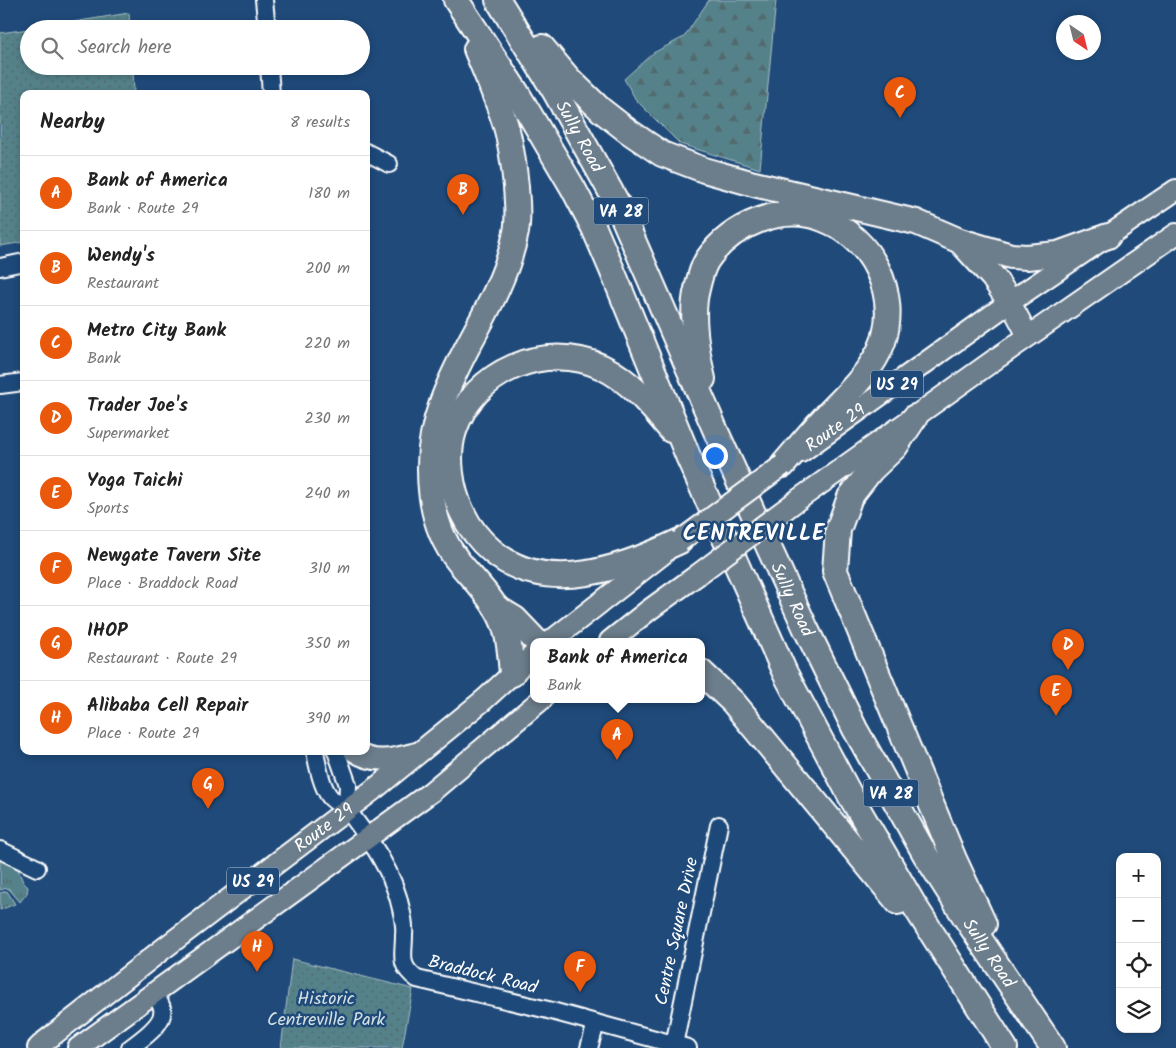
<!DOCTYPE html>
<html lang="en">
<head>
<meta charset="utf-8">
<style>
	:root { --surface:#fff; --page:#f2f2f2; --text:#222; --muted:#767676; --line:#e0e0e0; --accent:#ea580c }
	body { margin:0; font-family:Kalam,sans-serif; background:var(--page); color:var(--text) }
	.controls { position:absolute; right:15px; bottom:15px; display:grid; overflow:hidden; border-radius:10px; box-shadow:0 2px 8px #0003 }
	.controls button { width:45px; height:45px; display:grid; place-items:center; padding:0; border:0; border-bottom:1px solid var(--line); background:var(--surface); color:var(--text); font:25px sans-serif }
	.compass { position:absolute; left:1056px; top:15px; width:45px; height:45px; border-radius:50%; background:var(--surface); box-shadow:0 2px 8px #0003; rotate:145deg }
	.you { position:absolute; left:714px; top:455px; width:18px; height:18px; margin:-12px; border:4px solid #fff; border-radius:50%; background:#1a73e8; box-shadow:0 0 0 8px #1a73e833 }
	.badge { display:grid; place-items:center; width:32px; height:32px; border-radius:50%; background:var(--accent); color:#fff; font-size:16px; font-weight:700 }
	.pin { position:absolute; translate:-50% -41px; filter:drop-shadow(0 1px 2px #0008) }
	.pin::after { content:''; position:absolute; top:26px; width:18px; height:15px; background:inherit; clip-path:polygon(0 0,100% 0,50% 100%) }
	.popup { position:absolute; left:530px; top:638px; width:175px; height:65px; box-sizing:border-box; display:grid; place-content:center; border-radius:10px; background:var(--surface); filter:drop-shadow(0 1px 4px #0005); font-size:16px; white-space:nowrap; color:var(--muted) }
	.popup b { font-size:19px; color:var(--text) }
	.popup::after { content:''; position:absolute; left:50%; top:100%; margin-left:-10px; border:10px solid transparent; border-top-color:var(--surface) }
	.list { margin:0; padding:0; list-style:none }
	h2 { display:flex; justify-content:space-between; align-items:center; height:65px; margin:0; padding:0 20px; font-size:21px }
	h2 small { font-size:16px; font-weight:400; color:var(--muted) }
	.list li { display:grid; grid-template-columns:32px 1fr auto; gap:15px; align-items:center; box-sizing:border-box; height:75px; padding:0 20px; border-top:1px solid var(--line) }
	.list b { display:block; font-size:19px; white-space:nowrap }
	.list p { margin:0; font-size:16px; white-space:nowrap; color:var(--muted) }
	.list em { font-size:16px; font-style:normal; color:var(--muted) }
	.icon { flex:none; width:28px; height:28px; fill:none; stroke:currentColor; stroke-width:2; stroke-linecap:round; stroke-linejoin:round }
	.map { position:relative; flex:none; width:1176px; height:1048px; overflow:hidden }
	.search { position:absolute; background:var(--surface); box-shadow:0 2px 8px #0003; left:20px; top:20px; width:350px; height:55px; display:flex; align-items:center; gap:12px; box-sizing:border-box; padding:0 18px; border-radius:28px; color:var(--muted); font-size:19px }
	.panel { position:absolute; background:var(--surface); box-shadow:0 2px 8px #0003; left:20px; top:90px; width:350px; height:665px; border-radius:10px }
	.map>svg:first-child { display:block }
</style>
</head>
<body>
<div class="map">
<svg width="1176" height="1048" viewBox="0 0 1176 1048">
	<defs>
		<pattern id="grass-tufts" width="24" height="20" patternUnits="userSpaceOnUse" patternTransform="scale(1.25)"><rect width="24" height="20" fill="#55828a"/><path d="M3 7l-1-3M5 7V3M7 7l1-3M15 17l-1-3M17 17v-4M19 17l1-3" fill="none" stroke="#516a6e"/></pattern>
		<pattern id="forest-firs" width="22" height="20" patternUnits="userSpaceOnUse" patternTransform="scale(1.25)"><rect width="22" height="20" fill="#55828a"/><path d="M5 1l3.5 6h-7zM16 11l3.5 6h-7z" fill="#516a6e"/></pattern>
		<pattern id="park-dots" width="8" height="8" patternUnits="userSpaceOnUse" patternTransform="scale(1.25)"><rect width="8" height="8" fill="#55828a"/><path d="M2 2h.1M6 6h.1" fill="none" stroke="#516a6e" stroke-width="1.8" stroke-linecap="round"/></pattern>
	</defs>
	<rect width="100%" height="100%" fill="#1f4a7a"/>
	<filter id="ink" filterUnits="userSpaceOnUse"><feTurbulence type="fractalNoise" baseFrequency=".02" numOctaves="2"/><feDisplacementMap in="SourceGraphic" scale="10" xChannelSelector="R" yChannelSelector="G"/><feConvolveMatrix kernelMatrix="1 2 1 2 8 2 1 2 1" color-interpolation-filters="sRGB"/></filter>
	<g filter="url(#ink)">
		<g fill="url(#grass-tufts)" stroke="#aac0c4">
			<path d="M0,854L16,864L23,882L28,887L27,893L20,902L9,889L7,888L0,890Z"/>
			<path d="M7,891L15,904L0,910V893Z"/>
		</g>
		<path fill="url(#forest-firs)" stroke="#aac0c4" d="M709,0H776L760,169L680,144L636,100L624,79L653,53L684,37Z"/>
		<g fill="url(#park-dots)" stroke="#aac0c4">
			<path d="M129,13L130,29H30Z"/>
			<path d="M29,29V66H133L134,94H24V242L0,246V33Z"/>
			<path d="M292,959L413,989L402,1048H281Z"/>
		</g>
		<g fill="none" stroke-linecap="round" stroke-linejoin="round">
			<defs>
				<g id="minor">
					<path d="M264,0L267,29"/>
					<path d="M269,66L271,94"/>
					<path d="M366,152L389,164"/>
					<path d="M0,267L24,262"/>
					<path d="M0,385L24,382"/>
					<path d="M315,751C317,763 322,789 331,798C336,803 344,806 349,812C371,841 394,873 401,909C403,917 405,926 404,935C404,956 398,965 417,979L548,1010L688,1048"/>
					<path d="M336,751L348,785L347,810"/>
					<path d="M0,850L37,868"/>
					<path d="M674,1045L719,825"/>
					<path d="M130,1048C140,1040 166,1024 162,1008C161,1003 156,998 153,994"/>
					<path d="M589,1048L596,1023"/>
				</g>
				<g id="major">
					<path d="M1010,302L1028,336"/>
					<path id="s1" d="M801,452L1010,302L1176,190"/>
					<path d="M799,499L997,358L1176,234"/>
					<path d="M551,641L664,553"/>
					<path d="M610,641L649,610L696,576"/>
					<path d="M354,751C375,765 393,759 416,753"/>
					<path id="s2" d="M38,1048L44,1042L159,952L377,787L485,699L533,655"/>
					<path d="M78,1048L431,792L542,699"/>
				</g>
				<g id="highway">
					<path d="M456,0L517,93L573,188L594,228L612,270L688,456L785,673L851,797L914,905L1005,1048"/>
					<path id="s3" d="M498,0L554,90L616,201L718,436L806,629L855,729L925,854L967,920L1053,1048"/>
					<path d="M542,47L568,78L601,110L628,131L662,154L704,170L754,184L916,222L960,241L1011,256L1027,257L1058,254L1108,236"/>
					<path d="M476,49C486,73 497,98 505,123C511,143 514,166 516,187C517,202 519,217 516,232C509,269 489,307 471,340C450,380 429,422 430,469C430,501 437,535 458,561C470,576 486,591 496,608C509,628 510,651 512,674"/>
					<path d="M961,242L993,277L1010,302"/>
					<path d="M703,379C697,353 690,315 697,289C699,280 702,268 707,260C731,225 782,203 823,219C872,238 899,293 883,342C873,371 843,398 823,419C809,434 796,450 783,465"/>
					<path d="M915,417L895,447L871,470L850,497L838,530L835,571L954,859L984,924"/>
					<path d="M671,430C652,407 630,380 602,367C545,341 473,371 454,431C446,456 451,489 462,512C469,527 479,540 492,551C546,597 623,568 680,541"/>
					<path d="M497,608L515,619L536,641"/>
					<path d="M701,672L733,702L898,902"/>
				</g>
			</defs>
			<use href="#minor" stroke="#fff" stroke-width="20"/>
			<use href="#major" stroke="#fff" stroke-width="24"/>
			<use href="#highway" stroke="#fff" stroke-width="28"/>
			<use href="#minor" stroke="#1f4a7a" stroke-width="16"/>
			<use href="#major" stroke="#6c7d8b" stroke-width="20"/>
			<use href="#highway" stroke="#6c7d8b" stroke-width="24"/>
			<defs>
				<g id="major-bridge">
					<path d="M680,541L783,465"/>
					<path d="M696,576L799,499"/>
				</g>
			</defs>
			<use href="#major-bridge" stroke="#fff" stroke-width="24" stroke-linecap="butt"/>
			<use href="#major-bridge" stroke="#6c7d8b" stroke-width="20"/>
		</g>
	</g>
	<g text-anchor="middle" stroke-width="5" stroke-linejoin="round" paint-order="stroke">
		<g fill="#1f4a7a" stroke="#bcc9d7" stroke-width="1">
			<rect x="593.5" y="197.5" width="55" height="27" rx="4"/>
			<rect x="871" y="370.5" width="52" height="27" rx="4"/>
			<rect x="863.5" y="779.5" width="55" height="27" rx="4"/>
			<rect x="227" y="867.5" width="52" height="27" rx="4"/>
		</g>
		<g font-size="16" font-weight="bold" fill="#fff">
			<text x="621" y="217">VA 28</text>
			<text x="897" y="390">US 29</text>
			<text x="891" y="799">VA 28</text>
			<text x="253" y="887">US 29</text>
		</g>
		<g font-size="18" fill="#fff" stroke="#1f4a7a">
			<text dy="6" stroke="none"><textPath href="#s3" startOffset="159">Sully Road</textPath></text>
			<text dy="6" stroke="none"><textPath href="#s1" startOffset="42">Route 29</textPath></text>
			<text dy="6" stroke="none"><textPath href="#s3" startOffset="669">Sully Road</textPath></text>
			<text dy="6" stroke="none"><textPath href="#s2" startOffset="361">Route 29</textPath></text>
			<text transform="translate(676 931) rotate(-78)" y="6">Centre Square Drive</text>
			<text dy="6" stroke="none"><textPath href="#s3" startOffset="1074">Sully Road</textPath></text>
			<text transform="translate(483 974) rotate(14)" y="6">Braddock Road</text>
		</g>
		<g font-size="18" fill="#d4e0e2" stroke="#1f4a7a">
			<text x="326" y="1004">Historic<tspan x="326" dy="21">Centreville Park</tspan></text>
		</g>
		<g font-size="22" font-weight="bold" letter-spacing="1" fill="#fff" stroke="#1f4a7a">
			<text x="754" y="540">CENTREVILLE</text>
		</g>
	</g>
</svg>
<div class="controls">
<button>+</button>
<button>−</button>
<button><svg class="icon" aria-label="locate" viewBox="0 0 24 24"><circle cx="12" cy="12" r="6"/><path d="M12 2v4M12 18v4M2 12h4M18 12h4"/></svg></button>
<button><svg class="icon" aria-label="layers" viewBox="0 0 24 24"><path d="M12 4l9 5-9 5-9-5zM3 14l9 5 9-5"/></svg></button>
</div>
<svg class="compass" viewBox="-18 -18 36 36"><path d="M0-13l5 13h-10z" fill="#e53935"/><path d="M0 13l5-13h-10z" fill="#767676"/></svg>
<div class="you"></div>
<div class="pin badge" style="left:617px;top:760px">A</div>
<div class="popup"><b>Bank of America</b>Bank</div>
<div class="pin badge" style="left:463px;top:215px">B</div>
<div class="pin badge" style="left:900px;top:118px">C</div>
<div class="pin badge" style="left:1068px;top:670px">D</div>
<div class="pin badge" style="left:1056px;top:716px">E</div>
<div class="pin badge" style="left:580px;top:992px">F</div>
<div class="pin badge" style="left:208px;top:809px">G</div>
<div class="pin badge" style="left:257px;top:972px">H</div>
<div class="search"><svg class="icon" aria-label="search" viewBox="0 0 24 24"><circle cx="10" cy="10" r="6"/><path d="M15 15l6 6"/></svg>Search here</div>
<section class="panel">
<h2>Nearby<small>8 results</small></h2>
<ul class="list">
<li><span class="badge">A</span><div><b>Bank of America</b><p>Bank · Route 29</p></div><em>180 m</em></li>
<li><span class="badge">B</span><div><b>Wendy's</b><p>Restaurant</p></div><em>200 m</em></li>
<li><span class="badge">C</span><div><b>Metro City Bank</b><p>Bank</p></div><em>220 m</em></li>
<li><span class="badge">D</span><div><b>Trader Joe's</b><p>Supermarket</p></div><em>230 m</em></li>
<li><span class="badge">E</span><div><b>Yoga Taichi</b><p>Sports</p></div><em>240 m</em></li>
<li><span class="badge">F</span><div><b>Newgate Tavern Site</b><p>Place · Braddock Road</p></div><em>310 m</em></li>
<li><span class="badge">G</span><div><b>IHOP</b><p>Restaurant · Route 29</p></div><em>350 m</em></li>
<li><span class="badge">H</span><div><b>Alibaba Cell Repair</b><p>Place · Route 29</p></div><em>390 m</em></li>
</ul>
</section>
</div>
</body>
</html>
